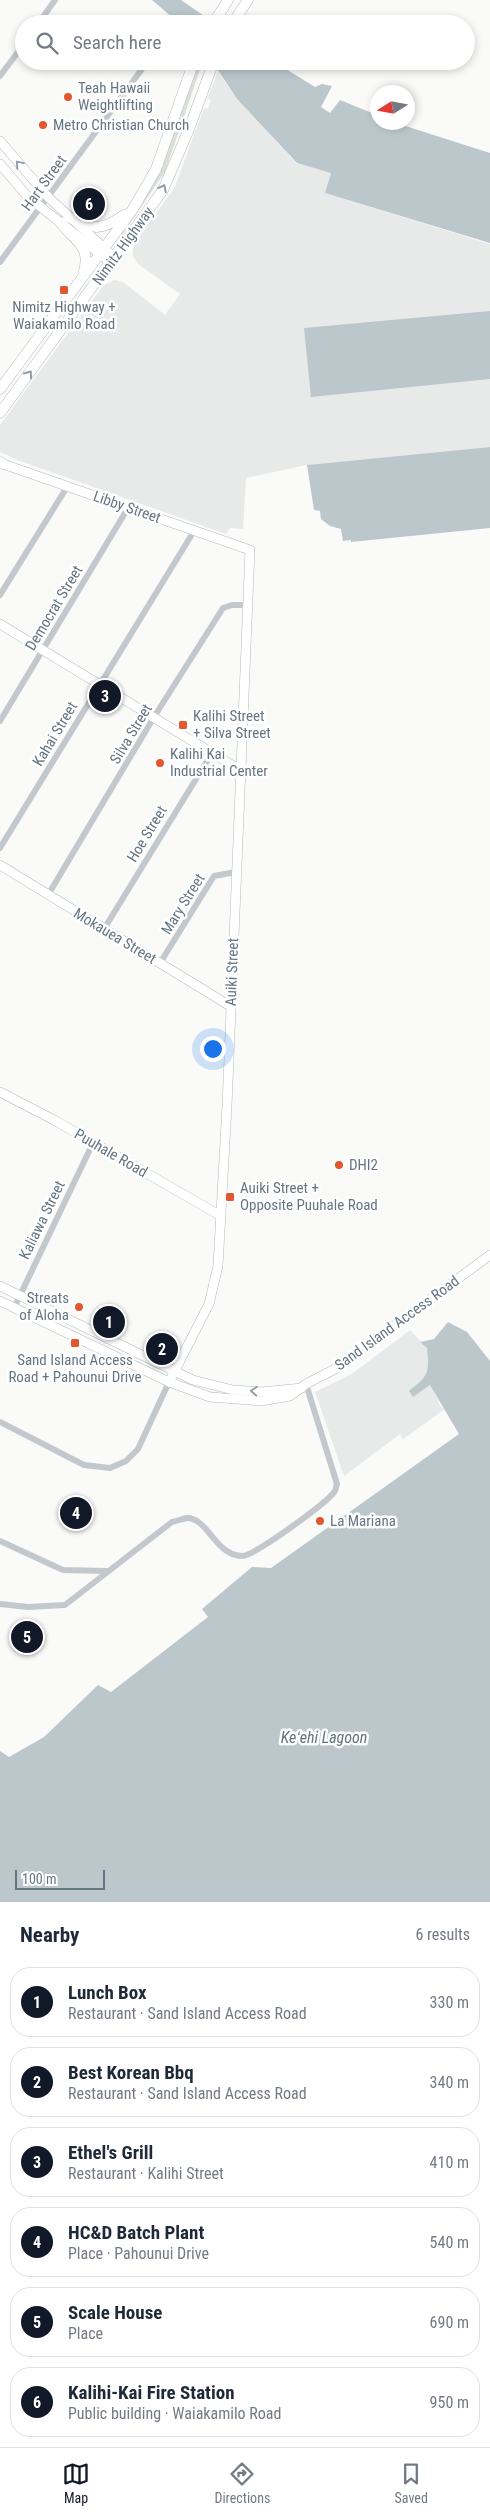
<!DOCTYPE html>
<html lang="en">
<head>
<meta charset="utf-8">
<style>
	:root { --surface:#fff; --page:#f6f6f7; --text:#1f2937; --muted:#747a83; --line:#e0e1e3; --accent:#111827 }
	body { margin:0; font-family:"Roboto Condensed",sans-serif; background:var(--page); color:var(--text) }
	.compass { position:absolute; left:370px; top:85px; width:45px; height:45px; border-radius:50%; background:var(--surface); box-shadow:0 2px 8px #0003; rotate:259deg }
	.scale { position:absolute; left:15px; bottom:12px; width:90px; box-sizing:border-box; padding-left:5px; border:2px solid #657683; border-top:0; font-size:14px; line-height:18px; white-space:nowrap; color:#657683; -webkit-text-stroke:4px #fff; paint-order:stroke }
	.you { position:absolute; left:212px; top:1048px; width:18px; height:18px; margin:-12px; border:4px solid #fff; border-radius:50%; background:#1a73e8; box-shadow:0 0 0 8px #1a73e833 }
	.badge { display:grid; place-items:center; width:32px; height:32px; border-radius:50%; background:var(--accent); color:#fff; font-size:16px; font-weight:700 }
	.pin { position:absolute; translate:-50% -50%; border:2px solid #fff; box-shadow:0 1px 5px #0006 }
	.list { margin:0; padding:0; list-style:none }
	h2 { display:flex; justify-content:space-between; align-items:center; height:65px; margin:0; padding:0 20px; font-size:21px }
	h2 small { font-size:16px; font-weight:400; color:var(--muted) }
	.list li { display:grid; grid-template-columns:32px 1fr auto; gap:15px; align-items:center; box-sizing:border-box; height:70px; margin:0 10px 10px; padding:0 10px; border:1px solid var(--line); border-radius:20px }
	.list b { display:block; font-size:19px; white-space:nowrap }
	.list p { margin:0; font-size:16px; white-space:nowrap; color:var(--muted) }
	.list em { font-size:16px; font-style:normal; color:var(--muted) }
	.icon { flex:none; width:28px; height:28px; fill:none; stroke:currentColor; stroke-width:2; stroke-linecap:round; stroke-linejoin:round }
	.map { position:relative; flex:none; width:490px; height:1902px; overflow:hidden }
	.search { position:absolute; background:var(--surface); box-shadow:0 2px 8px #0003; left:15px; right:15px; top:15px; height:55px; display:flex; align-items:center; gap:12px; box-sizing:border-box; padding:0 18px; border-radius:28px; color:var(--muted); font-size:19px }
	.sheet { height:545px; background:var(--surface) }
	nav { display:flex; justify-content:space-around; align-items:center; box-sizing:border-box; height:70px; border-top:1px solid var(--line); background:var(--surface); font-size:14px; color:var(--muted) }
	nav a { display:grid; justify-items:center; gap:2px }
	nav .on { color:var(--accent) }
	.map>svg:first-child { display:block }
</style>
</head>
<body>
<div class="map">
<svg width="490" height="1902" viewBox="0 0 490 1902">
	<rect width="100%" height="100%" fill="#fafaf8"/>
	<g fill="#e8e9e9">
		<path d="M218,72L237,99L296,163L331,173L325,193L490,244V447L307,465L246,478L243,529L230,528L226,534L20,461L0,452V425L103,286L114,280L123,282L165,315L180,294L138,264L133,256V249L138,237L174,189L204,108L208,109L211,100L207,98Z"/>
		<path d="M410,1330L427,1348L428,1372L425,1378L409,1391L413,1397L430,1384L441,1407L445,1409L403,1439L400,1434L344,1476L315,1392L352,1374Z"/>
	</g>
	<path fill="#dadfd7" d="M196,61H203L165,172L117,242L115,239L140,205Z"/>
	<g fill="#bbc7cb">
		<path d="M152,0H181L216,24H180Z"/>
		<path d="M212,61H273L315,87L322,84L332,86L321,107L330,113L340,100L377,115L378,122L396,123L490,153V243L325,193L331,173L297,163L237,99Z"/>
		<path d="M490,311V379L311,397L304,328Z"/>
		<path d="M490,447V528L351,542V540L343,541L341,529L330,526L321,519L320,511L314,510L307,465Z"/>
		<path d="M448,1322L467,1332L490,1361V1902H0V1751L9,1757L44,1737L98,1685L111,1692L208,1617L202,1609L252,1567L271,1568L459,1434L430,1385L413,1397L409,1391C429,1375 429,1374 427,1348L420,1342L434,1339Z"/>
	</g>
	<g fill="none" stroke-linecap="round" stroke-linejoin="round">
		<defs>
			<g id="secondary">
				<path d="M0,141L49,198L114,257"/>
				<path d="M0,164L27,196L110,262"/>
				<path d="M3,464L250,550L227,1106L218,1266L209,1304L169,1382"/>
				<path d="M0,624L240,770"/>
				<path d="M0,865L230,1006"/>
				<path d="M0,1092L54,1120L221,1216"/>
				<path d="M0,1286L193,1380L233,1390L262,1392L302,1388"/>
				<path d="M0,1301L169,1382L210,1397L261,1401L290,1396L306,1384L337,1368L490,1255"/>
			</g>
			<g id="primary">
				<path d="M213,24L228,0"/>
				<path d="M232,24L248,0"/>
				<path d="M68,217C94,229 100,232 124,215"/>
				<path d="M60,222C74,241 91,245 84,271"/>
				<path d="M0,389L133,209L156,169L194,61"/>
				<path d="M0,413L163,190L189,129L214,61"/>
				<path d="M0,462L3,464"/>
			</g>
		</defs>
		<use href="#secondary" stroke="#b3babf" stroke-width="10"/>
		<use href="#primary" stroke="#b5babe" stroke-width="11"/>
		<g stroke="#c3c8cc" stroke-width="6">
			<path d="M38,24L55,0"/>
			<path d="M0,76L24,44"/>
			<path d="M0,262L142,69"/>
			<path d="M0,595L67,487"/>
			<path d="M0,721L128,508"/>
			<path d="M0,848L194,531"/>
			<path d="M48,895L154,717L223,608L232,605H248"/>
			<path d="M104,929L212,753"/>
			<path d="M160,963L214,876L236,872"/>
			<path d="M14,1308L93,1143"/>
			<path d="M0,1422L84,1465L110,1468L126,1461L138,1449L169,1382"/>
			<path d="M0,1541L63,1570L107,1571"/>
			<path d="M0,1604L28,1607L65,1605L172,1522C177,1521 182,1519 187,1518C208,1518 215,1555 242,1556C254,1556 327,1503 335,1491C336,1489 336,1486 337,1484L306,1384"/>
		</g>
		<use href="#secondary" stroke="#fff" stroke-width="9"/>
		<use href="#primary" stroke="#fff" stroke-width="10"/>
	</g>
	<defs><path id="oneway-chevron" d="M-2-3.5L2.5 0L-2 3.5" fill="none" stroke-width="1.6" stroke-linecap="round" stroke-linejoin="round" transform="scale(1.25)"/></defs>
	<g stroke="#939fa8">
		<use href="#oneway-chevron" transform="translate(19 164) rotate(-130)"/>
		<use href="#oneway-chevron" transform="translate(163 188) rotate(-62)"/>
		<use href="#oneway-chevron" transform="translate(29 374) rotate(-54)"/>
		<use href="#oneway-chevron" transform="translate(254 1391) rotate(-176)"/>
	</g>
	<g fill="#e4572e" stroke="#fff" stroke-width="2">
		<circle cx="68" cy="97" r="5"/>
		<circle cx="43" cy="125" r="5"/>
		<rect x="59" y="285" width="10" height="10" rx="2.5"/>
		<rect x="178" y="720" width="10" height="10" rx="2.5"/>
		<circle cx="160" cy="763" r="5"/>
		<circle cx="339" cy="1165" r="5"/>
		<rect x="225" y="1192" width="10" height="10" rx="2.5"/>
		<circle cx="79" cy="1307" r="5"/>
		<rect x="70" y="1338" width="10" height="10" rx="2.5"/>
		<circle cx="320" cy="1521" r="5"/>
	</g>
	<g text-anchor="middle" stroke-width="5" stroke-linejoin="round" paint-order="stroke">
		<g font-size="15" fill="#657683" stroke="#fff" text-anchor="start">
			<text x="78" y="93">Teah Hawaii<tspan x="78" dy="17">Weightlifting</tspan></text>
			<text x="53" y="130">Metro Christian Church</text>
			<text x="64" y="312" text-anchor="middle">Nimitz Highway +<tspan x="64" dy="17">Waiakamilo Road</tspan></text>
			<text x="193" y="721">Kalihi Street<tspan x="193" dy="17">+ Silva Street</tspan></text>
			<text x="170" y="759">Kalihi Kai<tspan x="170" dy="17">Industrial Center</tspan></text>
			<text x="349" y="1170">DHI2</text>
			<text x="240" y="1193">Auiki Street +<tspan x="240" dy="17">Opposite Puuhale Road</tspan></text>
			<text x="69" y="1303" text-anchor="end">Streats<tspan x="69" dy="17">of Aloha</tspan></text>
			<text x="75" y="1365" text-anchor="middle">Sand Island Access<tspan x="75" dy="17">Road + Pahounui Drive</tspan></text>
			<text x="330" y="1526">La Mariana</text>
		</g>
		<g font-size="15" fill="#657683" stroke="#fff">
			<text transform="translate(44 183) rotate(-54)" y="5">Hart Street</text>
			<text transform="translate(123 246) rotate(-54)" y="5">Nimitz Highway</text>
			<text transform="translate(127 507) rotate(19)" y="5">Libby Street</text>
			<text transform="translate(54 608) rotate(-59)" y="5">Democrat Street</text>
			<text transform="translate(55 734) rotate(-59)" y="5">Kahai Street</text>
			<text transform="translate(131 734) rotate(-59)" y="5">Silva Street</text>
			<text transform="translate(147 834) rotate(-59)" y="5">Hoe Street</text>
			<text transform="translate(183 904) rotate(-58)" y="5">Mary Street</text>
			<text transform="translate(115 936) rotate(31)" y="5">Mokauea Street</text>
			<text transform="translate(232 972) rotate(-88)" y="5">Auiki Street</text>
			<text transform="translate(111 1153) rotate(30)" y="5">Puuhale Road</text>
			<text transform="translate(42 1220) rotate(-64)" y="5">Kaliawa Street</text>
			<text transform="translate(397 1323) rotate(-36)" y="5">Sand Island Access Road</text>
		</g>
		<g font-size="16" font-style="italic" fill="#60757c" stroke="#fff">
			<text x="324" y="1743">Keʻehi Lagoon</text>
		</g>
	</g>
</svg>
<svg class="compass" viewBox="-18 -18 36 36"><path d="M0-13l5 13h-10z" fill="#e53935"/><path d="M0 13l5-13h-10z" fill="#747a83"/></svg>
<div class="scale">100 m</div>
<div class="you"></div>
<div class="pin badge" style="left:109px;top:1322px">1</div>
<div class="pin badge" style="left:162px;top:1349px">2</div>
<div class="pin badge" style="left:105px;top:696px">3</div>
<div class="pin badge" style="left:76px;top:1513px">4</div>
<div class="pin badge" style="left:27px;top:1637px">5</div>
<div class="pin badge" style="left:89px;top:204px">6</div>
<div class="search"><svg class="icon" aria-label="search" viewBox="0 0 24 24"><circle cx="10" cy="10" r="6"/><path d="M15 15l6 6"/></svg>Search here</div>
</div>
<section class="sheet">
<h2>Nearby<small>6 results</small></h2>
<ul class="list">
<li><span class="badge">1</span><div><b>Lunch Box</b><p>Restaurant · Sand Island Access Road</p></div><em>330 m</em></li>
<li><span class="badge">2</span><div><b>Best Korean Bbq</b><p>Restaurant · Sand Island Access Road</p></div><em>340 m</em></li>
<li><span class="badge">3</span><div><b>Ethel's Grill</b><p>Restaurant · Kalihi Street</p></div><em>410 m</em></li>
<li><span class="badge">4</span><div><b>HC&amp;D Batch Plant</b><p>Place · Pahounui Drive</p></div><em>540 m</em></li>
<li><span class="badge">5</span><div><b>Scale House</b><p>Place</p></div><em>690 m</em></li>
<li><span class="badge">6</span><div><b>Kalihi-Kai Fire Station</b><p>Public building · Waiakamilo Road</p></div><em>950 m</em></li>
</ul>
</section>
<nav>
<a class="on"><svg class="icon" aria-label="map" viewBox="0 0 24 24"><path d="M3 6l6-2 6 2 6-2v14l-6 2-6-2-6 2zM9 4v14M15 6v14"/></svg>Map</a>
<a><svg class="icon" aria-label="directions" viewBox="0 0 24 24"><path d="M12 3l9 9-9 9-9-9zM9 14v-3h6M13 9l2 2-2 2"/></svg>Directions</a>
<a><svg class="icon" aria-label="saved" viewBox="0 0 24 24"><path d="M7 4h10v16l-5-4-5 4z"/></svg>Saved</a>
</nav>
</body>
</html>
